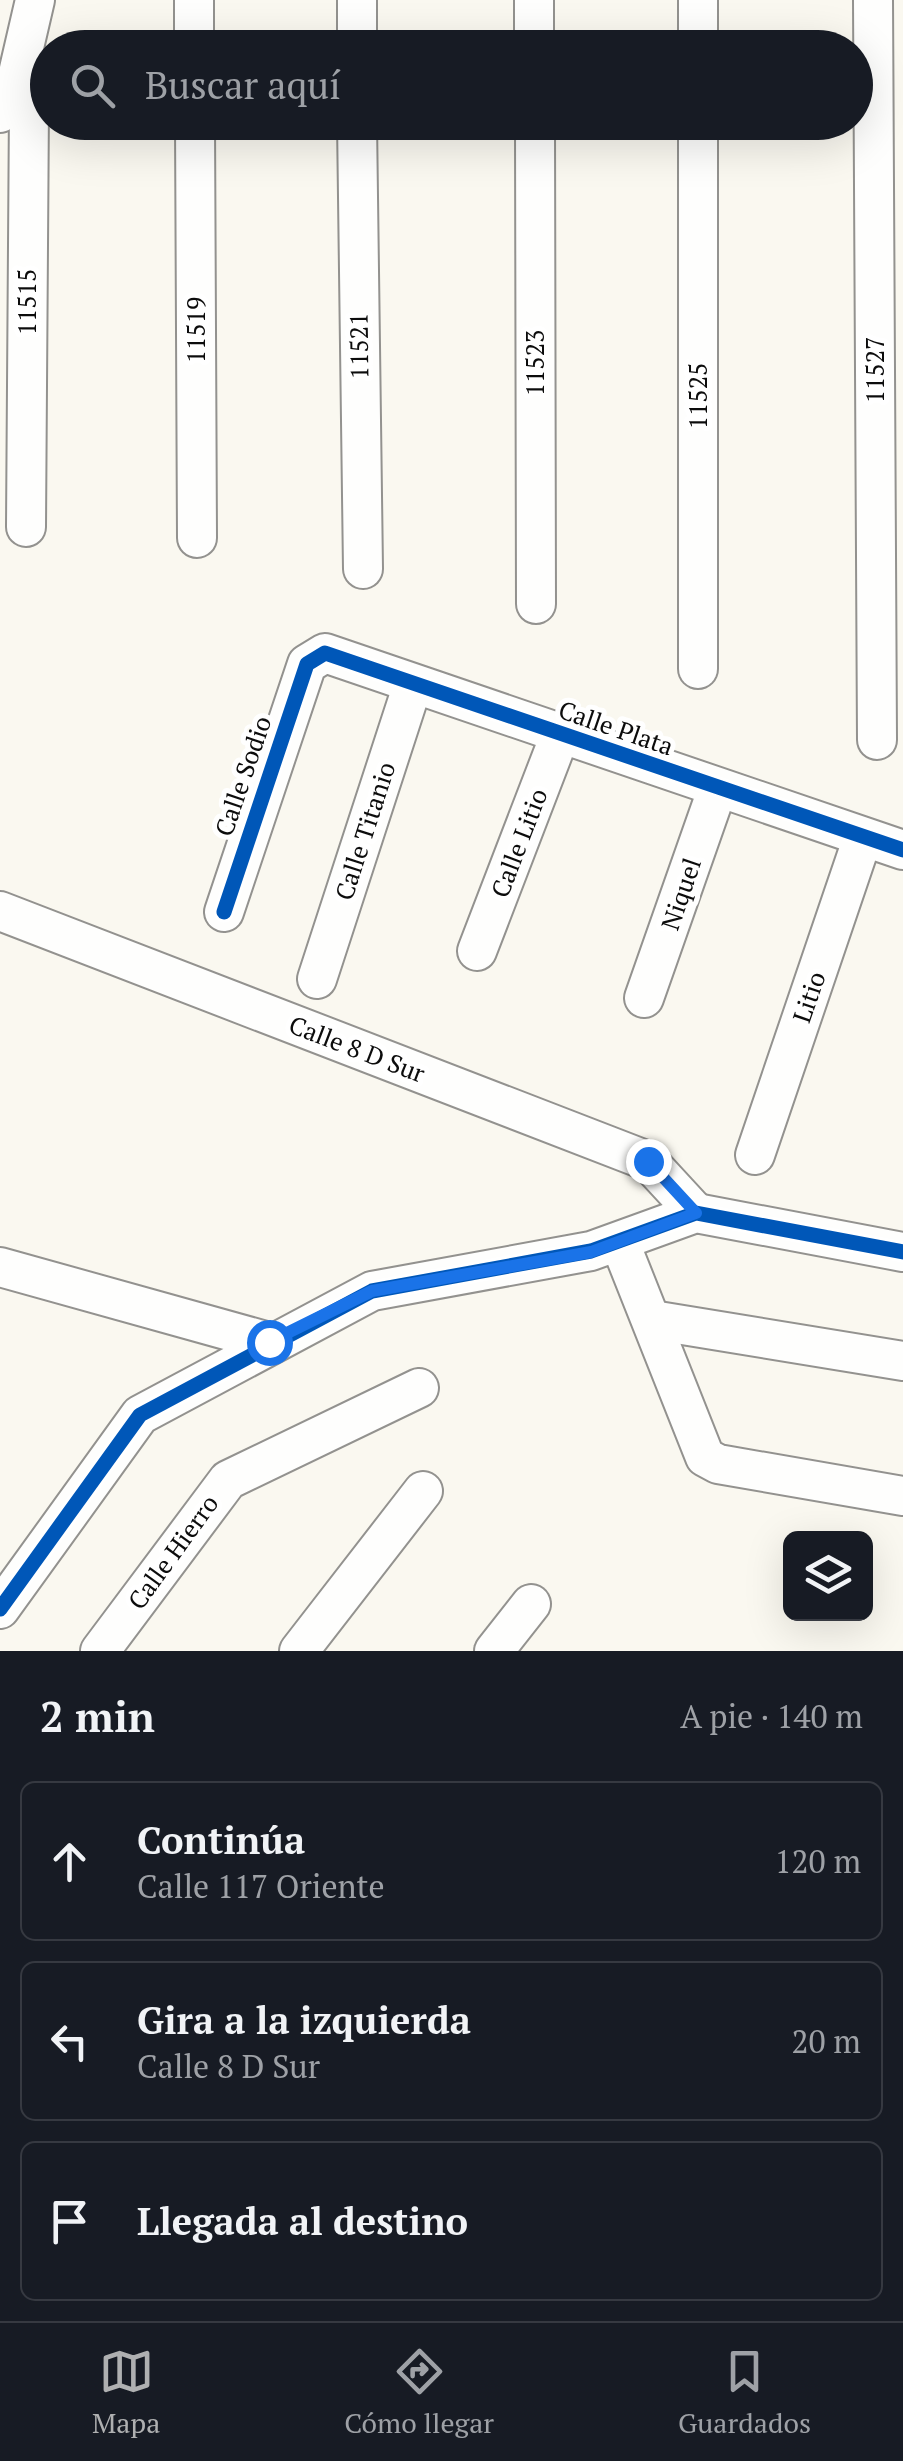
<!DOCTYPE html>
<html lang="es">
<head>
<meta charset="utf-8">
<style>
	:root { --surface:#171b24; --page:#242831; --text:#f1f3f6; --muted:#9ea1a6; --line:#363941; --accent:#afb0b1 }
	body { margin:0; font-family:"PT Serif",serif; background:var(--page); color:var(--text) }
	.controls { position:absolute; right:30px; bottom:30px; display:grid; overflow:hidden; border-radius:15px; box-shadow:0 10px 40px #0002 }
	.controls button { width:90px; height:90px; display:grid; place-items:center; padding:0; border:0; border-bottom:2px solid var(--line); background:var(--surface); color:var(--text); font:50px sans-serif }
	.stop { position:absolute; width:30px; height:30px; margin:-22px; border:8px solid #1a73e8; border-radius:50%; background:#fff }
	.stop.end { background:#1a73e8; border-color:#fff; box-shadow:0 2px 10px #0008 }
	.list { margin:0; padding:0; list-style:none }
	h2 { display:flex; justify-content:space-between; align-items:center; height:130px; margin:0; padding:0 40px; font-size:42px }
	h2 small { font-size:32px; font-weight:400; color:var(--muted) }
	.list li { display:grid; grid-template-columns:65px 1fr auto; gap:30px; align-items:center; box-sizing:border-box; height:160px; margin:0 20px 20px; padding:0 20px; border:2px solid var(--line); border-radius:15px }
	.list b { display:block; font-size:38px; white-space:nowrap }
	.list p { margin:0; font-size:32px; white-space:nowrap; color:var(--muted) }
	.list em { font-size:32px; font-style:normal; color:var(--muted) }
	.icon { flex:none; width:55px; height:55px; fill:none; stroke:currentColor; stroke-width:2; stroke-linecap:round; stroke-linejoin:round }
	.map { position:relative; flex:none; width:903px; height:1651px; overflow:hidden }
	.search { position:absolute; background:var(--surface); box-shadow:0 10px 40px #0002; left:30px; right:30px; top:30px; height:110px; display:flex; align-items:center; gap:25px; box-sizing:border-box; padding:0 35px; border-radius:55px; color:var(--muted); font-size:38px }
	.sheet { height:670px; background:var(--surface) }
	nav { display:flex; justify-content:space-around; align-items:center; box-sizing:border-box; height:140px; border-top:2px solid var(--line); background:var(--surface); font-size:28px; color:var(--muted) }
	nav a { display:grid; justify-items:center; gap:5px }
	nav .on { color:var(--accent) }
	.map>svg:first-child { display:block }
</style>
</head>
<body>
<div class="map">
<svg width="903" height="1651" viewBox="0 0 903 1651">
	<rect width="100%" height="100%" fill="#faf8f0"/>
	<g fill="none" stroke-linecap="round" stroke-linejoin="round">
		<defs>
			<g id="minor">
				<path d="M194,0V48"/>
				<path d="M534,0V48"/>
				<path d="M698,0V48"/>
				<path d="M873,0L877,740"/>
				<path d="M357,48V0"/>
				<path d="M16,82L24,86L29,105L26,527"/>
				<path d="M0,113L16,82L35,0"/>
				<path d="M195,122L197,538"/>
				<path d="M357,122L363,569"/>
				<path d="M535,122L536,604"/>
				<path d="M698,122V669"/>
				<path d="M0,911L648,1161L696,1213"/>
				<path d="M224,912L307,664L325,653L903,850"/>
				<path d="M477,951L560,735"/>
				<path d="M317,979L413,684"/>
				<path d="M644,998L717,790"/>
				<path d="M755,1155L862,840"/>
				<path d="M620,1243L705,1457L718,1464L903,1496"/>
				<path d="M0,1267L269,1342"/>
				<path d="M652,1320L903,1361"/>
				<path d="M0,1609L140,1415L372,1291L591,1251L696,1213L903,1252"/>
				<path d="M100,1651L228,1480L419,1388"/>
				<path d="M299,1651L423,1491"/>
				<path d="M494,1651L531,1604"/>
			</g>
		</defs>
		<use href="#minor" stroke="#93928f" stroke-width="42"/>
		<use href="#minor" stroke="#fefefd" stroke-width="38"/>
		<defs>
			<g id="cycleway">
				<path d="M224,912L307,664L325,653L903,850"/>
				<path d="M0,1609L140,1415L372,1291L591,1251L696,1213L903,1252"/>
			</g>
		</defs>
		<use href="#cycleway" stroke="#fff" stroke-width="21"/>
		<use href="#cycleway" stroke="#0057b8" stroke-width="15"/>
	</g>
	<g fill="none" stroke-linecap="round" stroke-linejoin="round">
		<path stroke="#1a73e8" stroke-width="12" d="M269,1342L372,1291L591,1252L696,1213L648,1161"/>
	</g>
	<g text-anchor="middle" stroke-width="10" stroke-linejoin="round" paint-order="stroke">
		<g font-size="25" fill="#0c0c0c" stroke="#fff">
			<text transform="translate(27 302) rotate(-90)" y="9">11515</text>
			<text transform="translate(196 330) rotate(-90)" y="9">11519</text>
			<text transform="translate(359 346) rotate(-91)" y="9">11521</text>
			<text transform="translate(535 363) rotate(-90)" y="9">11523</text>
			<text transform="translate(875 370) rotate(-90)" y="9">11527</text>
			<text transform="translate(698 396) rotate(-90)" y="9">11525</text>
			<text transform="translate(616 728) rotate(19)" y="9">Calle Plata</text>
			<text transform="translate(243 776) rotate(-71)" y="9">Calle Sodio</text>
			<text transform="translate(365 831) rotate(-72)" y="9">Calle Titanio</text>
			<text transform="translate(519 843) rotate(-69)" y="9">Calle Litio</text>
			<text transform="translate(681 894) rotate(-71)" y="9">Niquel</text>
			<text transform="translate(809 997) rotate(-71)" y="9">Litio</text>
			<text transform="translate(357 1049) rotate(21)" y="9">Calle 8 D Sur</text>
			<text transform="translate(173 1552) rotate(-54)" y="9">Calle Hierro</text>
		</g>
	</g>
</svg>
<div class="controls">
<button><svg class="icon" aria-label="layers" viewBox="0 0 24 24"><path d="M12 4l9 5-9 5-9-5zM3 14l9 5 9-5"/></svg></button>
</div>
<div class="stop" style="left:269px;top:1342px"></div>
<div class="stop end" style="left:648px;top:1161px"></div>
<div class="search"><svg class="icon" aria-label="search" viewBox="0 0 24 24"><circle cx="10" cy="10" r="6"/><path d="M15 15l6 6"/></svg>Buscar aquí</div>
</div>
<section class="sheet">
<h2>2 min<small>A pie · 140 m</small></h2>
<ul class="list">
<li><svg class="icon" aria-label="ahead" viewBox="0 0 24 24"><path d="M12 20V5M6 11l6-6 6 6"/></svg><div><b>Continúa</b><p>Calle 117 Oriente</p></div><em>120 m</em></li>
<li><svg class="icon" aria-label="left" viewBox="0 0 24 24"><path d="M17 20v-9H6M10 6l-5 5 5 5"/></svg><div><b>Gira a la izquierda</b><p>Calle 8 D Sur</p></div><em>20 m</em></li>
<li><svg class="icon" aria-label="arrive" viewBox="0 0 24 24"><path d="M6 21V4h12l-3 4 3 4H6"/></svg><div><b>Llegada al destino</b></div></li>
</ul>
</section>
<nav>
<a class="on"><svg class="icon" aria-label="map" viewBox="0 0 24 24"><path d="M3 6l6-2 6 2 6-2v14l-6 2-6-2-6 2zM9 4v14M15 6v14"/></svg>Mapa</a>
<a><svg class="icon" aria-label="directions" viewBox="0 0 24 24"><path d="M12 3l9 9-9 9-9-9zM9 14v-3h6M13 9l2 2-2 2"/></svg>Cómo llegar</a>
<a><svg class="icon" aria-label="saved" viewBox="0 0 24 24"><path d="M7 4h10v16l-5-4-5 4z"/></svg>Guardados</a>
</nav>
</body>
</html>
